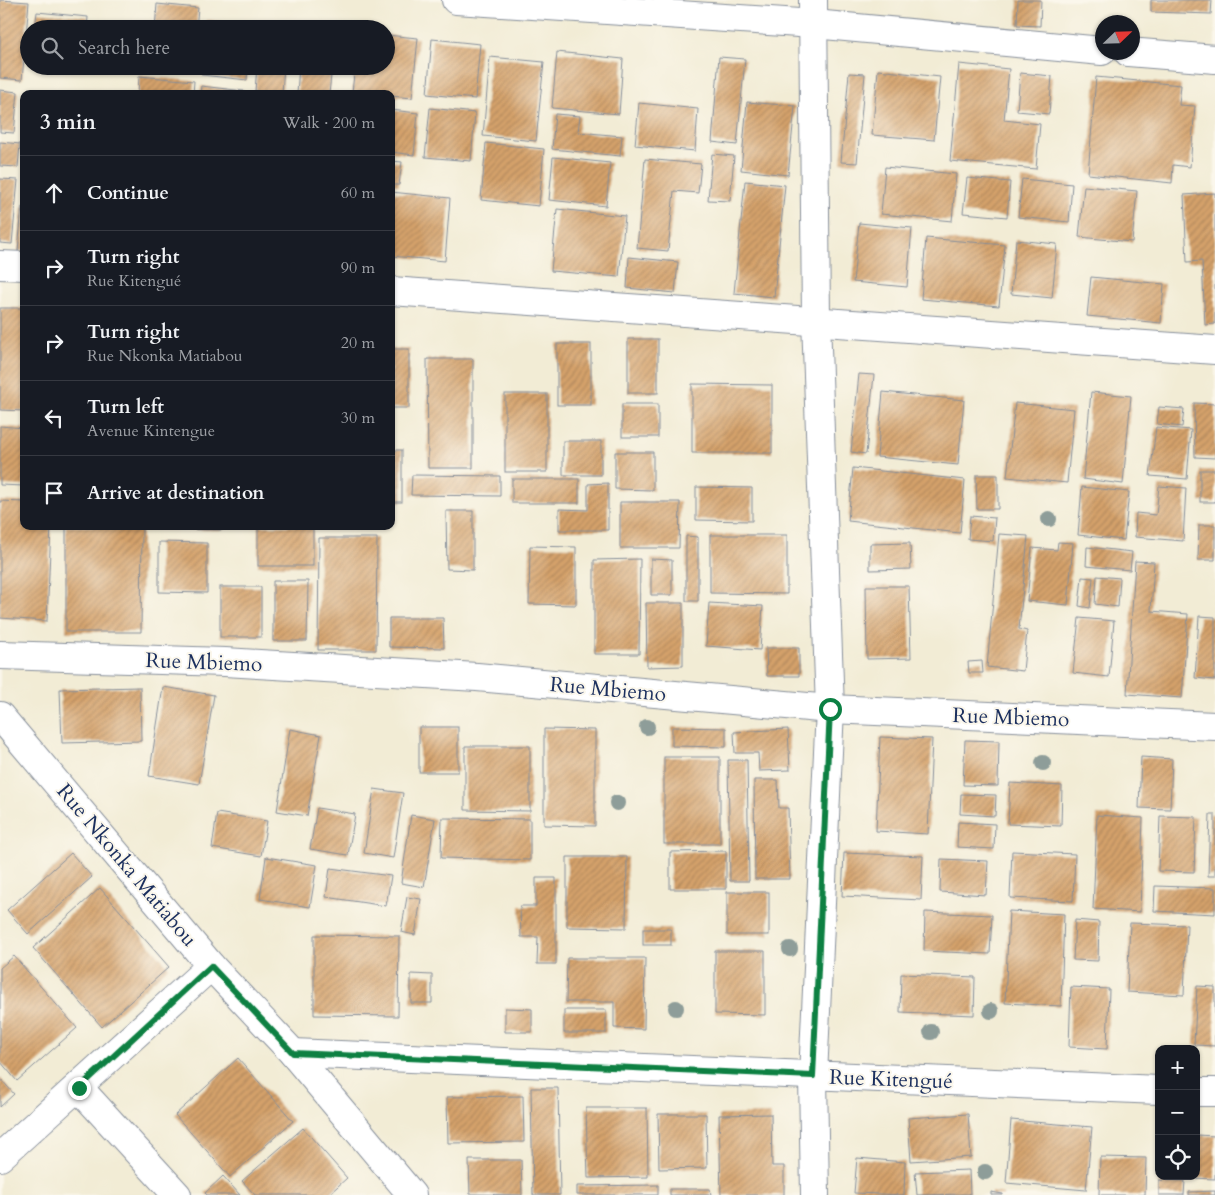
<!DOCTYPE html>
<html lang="en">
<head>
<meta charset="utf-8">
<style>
	:root { --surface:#171b24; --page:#242831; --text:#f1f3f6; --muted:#9ea1a6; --line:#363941 }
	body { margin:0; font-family:Cardo,serif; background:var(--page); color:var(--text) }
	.controls { position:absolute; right:15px; bottom:15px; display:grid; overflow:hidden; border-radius:10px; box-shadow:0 1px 4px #0004 }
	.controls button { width:45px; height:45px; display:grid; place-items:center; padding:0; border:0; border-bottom:1px solid var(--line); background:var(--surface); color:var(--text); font:25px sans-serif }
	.compass { position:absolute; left:1095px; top:15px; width:45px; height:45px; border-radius:50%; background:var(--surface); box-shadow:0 1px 4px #0004; rotate:67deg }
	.stop { position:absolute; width:15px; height:15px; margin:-11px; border:4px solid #0b8043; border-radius:50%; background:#fff }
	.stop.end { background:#0b8043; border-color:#fff; box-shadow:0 1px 5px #0008 }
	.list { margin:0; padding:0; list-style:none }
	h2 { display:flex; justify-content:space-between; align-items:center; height:65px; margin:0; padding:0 20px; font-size:21px }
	h2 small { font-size:16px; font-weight:400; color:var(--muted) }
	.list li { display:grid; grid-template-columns:32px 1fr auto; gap:15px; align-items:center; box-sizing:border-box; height:75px; padding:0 20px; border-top:1px solid var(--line) }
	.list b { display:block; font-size:19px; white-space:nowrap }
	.list p { margin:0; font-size:16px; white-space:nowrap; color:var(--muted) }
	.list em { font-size:16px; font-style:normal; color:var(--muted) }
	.icon { flex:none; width:28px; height:28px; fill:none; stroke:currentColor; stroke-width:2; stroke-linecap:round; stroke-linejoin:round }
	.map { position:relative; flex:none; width:1215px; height:1195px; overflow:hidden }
	.search { position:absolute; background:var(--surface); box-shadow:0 1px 4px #0004; left:20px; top:20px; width:375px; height:55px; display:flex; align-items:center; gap:12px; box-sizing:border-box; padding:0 18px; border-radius:28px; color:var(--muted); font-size:19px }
	.panel { position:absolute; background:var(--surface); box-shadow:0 1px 4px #0004; left:20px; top:90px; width:375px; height:440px; border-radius:10px }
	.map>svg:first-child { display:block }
</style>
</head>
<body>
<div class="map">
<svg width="1215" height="1195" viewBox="0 0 1215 1195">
	<defs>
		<pattern id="building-hatch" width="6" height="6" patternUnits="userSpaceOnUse" patternTransform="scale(1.25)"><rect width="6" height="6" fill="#d5a26b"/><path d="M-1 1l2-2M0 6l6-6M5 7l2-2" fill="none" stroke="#ac845b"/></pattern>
	</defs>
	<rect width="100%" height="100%" fill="#fbf7ec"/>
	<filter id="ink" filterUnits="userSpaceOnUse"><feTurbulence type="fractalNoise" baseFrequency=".02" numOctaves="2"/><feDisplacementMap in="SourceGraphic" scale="10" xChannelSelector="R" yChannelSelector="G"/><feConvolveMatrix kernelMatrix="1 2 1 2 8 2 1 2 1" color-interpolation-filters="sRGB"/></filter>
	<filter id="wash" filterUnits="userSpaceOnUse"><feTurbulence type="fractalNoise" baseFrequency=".0096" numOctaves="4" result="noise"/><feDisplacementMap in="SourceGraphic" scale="20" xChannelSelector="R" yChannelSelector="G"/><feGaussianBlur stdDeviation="1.12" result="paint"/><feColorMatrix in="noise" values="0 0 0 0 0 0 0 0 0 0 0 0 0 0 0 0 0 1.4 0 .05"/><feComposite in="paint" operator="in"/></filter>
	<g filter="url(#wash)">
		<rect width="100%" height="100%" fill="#f2ecd5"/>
		<g id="blocks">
			<g fill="url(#building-hatch)">
				<path d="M0,0L29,2L22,80L0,78Z"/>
				<path d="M1018,0H1041L1040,26L1017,25Z"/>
				<path d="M1151,0H1212L1211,14L1151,12Z"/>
				<path d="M157,4L198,8L196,29H155Z"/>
				<path d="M37,12L88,17L87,29H35Z"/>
				<path d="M207,20L252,25V29H207Z"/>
				<path d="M386,35L418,38L412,98L391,96V94L352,92L355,66H386Z"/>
				<path d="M432,39L480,44L475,99L427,94Z"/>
				<path d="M557,52L623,59L619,114L552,108Z"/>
				<path d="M490,57L544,62L536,141L483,136Z"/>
				<path d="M719,57L745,59L737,145L712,142Z"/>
				<path d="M959,64L1009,69L1004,120L1040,124L1036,169L950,161Z"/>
				<path d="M157,66H192V71Z"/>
				<path d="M203,66H248L247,80L202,75Z"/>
				<path d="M257,66H284L282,93L255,91Z"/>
				<path d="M299,66H332L329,94H297Z"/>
				<path d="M878,70L940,77L934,140L872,135Z"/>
				<path d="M849,73L865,74L857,163L841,162Z"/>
				<path d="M1020,73L1052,76L1049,114L1017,111Z"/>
				<path d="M139,76L194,81L193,94H138Z"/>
				<path d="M1096,77L1181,85L1179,105L1195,106L1190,167L1173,165L1172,183L1088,174Z"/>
				<path d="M201,86L244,91V94H200Z"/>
				<path d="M0,90L18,92L14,133L0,132Z"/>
				<path d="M747,102L795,106L788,175L741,170Z"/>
				<path d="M639,103L698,109L695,151L635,145Z"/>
				<path d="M430,108L475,113L471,161L425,157Z"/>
				<path d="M391,110L418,113L414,155L391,152Z"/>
				<path d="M555,114L580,116L578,132L622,136L620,156L552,149Z"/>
				<path d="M0,142L20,144L18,167L0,166Z"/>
				<path d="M486,143L544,149L539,206L481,200Z"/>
				<path d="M712,154L734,156L730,201L708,200Z"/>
				<path d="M553,157L610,163L606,206L549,200Z"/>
				<path d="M645,159L701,164L698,193L674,191L668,251L637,248Z"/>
				<path d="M391,161L402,162L399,185H391Z"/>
				<path d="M885,167L956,174L952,221L881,214Z"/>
				<path d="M967,178L1010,182L1007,217L963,213Z"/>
				<path d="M0,179L18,180L12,244L0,243Z"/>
				<path d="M1022,179L1072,184L1069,222L1018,217Z"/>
				<path d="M745,181L785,185L774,297L734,293Z"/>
				<path d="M1084,186L1137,191L1132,242L1079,237Z"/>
				<path d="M391,192L450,198L445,261L391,256Z"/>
				<path d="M1215,193V324L1205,325L1202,261L1187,262L1184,195Z"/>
				<path d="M22,207H24V251H18Z"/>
				<path d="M557,209L625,216L619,277L551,271Z"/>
				<path d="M859,223L912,228L907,287L853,282Z"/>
				<path d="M926,238L1005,245L999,306L921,299Z"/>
				<path d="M1016,240L1057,244L1052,298L1011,294Z"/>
				<path d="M629,257L678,262L675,293L627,288Z"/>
				<path d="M1091,277L1164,284L1161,323L1087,316Z"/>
				<path d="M0,308H24V411L0,410Z"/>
				<rect x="628" y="339" width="30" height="54"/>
				<rect x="557" y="344" width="34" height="61"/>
				<rect x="391" y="349" width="18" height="59"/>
				<path d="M427,359H473V468H428Z"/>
				<path d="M859,374L874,375L866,454L851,452Z"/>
				<path d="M692,384L772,385V453H692Z"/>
				<path d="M883,392L964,400L958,465L877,457Z"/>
				<path d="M1091,392L1131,396L1123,484L1083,479Z"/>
				<rect x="505" y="394" width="42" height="78"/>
				<path d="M1015,403L1074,409L1067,483L1007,477Z"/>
				<path d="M1194,403L1215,404V458L1195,457Z"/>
				<rect x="622" y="404" width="36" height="33"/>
				<path d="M1159,407L1184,409L1182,427L1157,424Z"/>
				<path d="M0,426L24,428V486L0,485Z"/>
				<path d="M1156,427L1191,430L1187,479L1150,476Z"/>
				<rect x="563" y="441" width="38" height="34"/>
				<rect x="391" y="450" width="11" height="52"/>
				<path d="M615,452H653V490L615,489Z"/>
				<path d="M853,468L965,480L960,533L848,521Z"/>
				<rect x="1200" y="470" width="15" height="32"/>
				<path d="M412,475L500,476V496L411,495Z"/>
				<path d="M976,475H998V509H977Z"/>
				<rect x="512" y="479" width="67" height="24"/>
				<path d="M608,483V530H559V509L588,510V484Z"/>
				<path d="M1159,486L1186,488L1183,541L1135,537L1136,513L1156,515Z"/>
				<path d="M696,487L752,488V521L696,520Z"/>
				<path d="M1082,487L1129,492L1124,540L1078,535Z"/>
				<path d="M0,501L24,502V526H51L47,621L0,618Z"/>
				<path d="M620,502H680L679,548H620Z"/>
				<path d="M446,511H473V570L447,569Z"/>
				<path d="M970,516L995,518L993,541L968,539Z"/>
				<path d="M1199,525H1215V560H1198Z"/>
				<path d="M66,526H142L141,632H66Z"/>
				<path d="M161,526H223V530L161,529Z"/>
				<rect x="258" y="526" width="55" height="40"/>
				<path d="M999,534L1028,536L1019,629L1027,631L1023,671L987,667Z"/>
				<path d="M710,535H787V594L710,593Z"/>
				<path d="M686,536L698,537V601H686Z"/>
				<path d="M319,538H377L376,650H318Z"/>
				<path d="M159,542L207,543V593L159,592Z"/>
				<path d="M1058,542L1073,543L1068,605L1027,601L1032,548L1057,550Z"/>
				<path d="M910,543L911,569L870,570V544Z"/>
				<path d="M530,546L576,547V605L529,604Z"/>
				<path d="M1087,547L1132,552L1130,570L1086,566Z"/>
				<path d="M640,559L639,654H594V560Z"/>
				<path d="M651,559L672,560V595H651Z"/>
				<path d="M1135,561L1154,562L1151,611L1188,614L1182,698L1127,694Z"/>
				<path d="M1097,576L1120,578L1118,607L1095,604Z"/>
				<path d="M1082,577L1093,578L1090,608L1079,606Z"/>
				<path d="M273,581H308L307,641H273Z"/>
				<path d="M866,586H909L911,658L867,659Z"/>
				<rect x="220" y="587" width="41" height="50"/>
				<path d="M646,603H683V666L647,667Z"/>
				<path d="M709,603L763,606L760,650L706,646Z"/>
				<path d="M1199,616L1215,617V680L1195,678Z"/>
				<path d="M389,618H443L444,648L389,647Z"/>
				<path d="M1079,618L1114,621L1109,677L1073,673Z"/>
				<path d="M766,648H799V676H767Z"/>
				<path d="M982,661L983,673H969L968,662Z"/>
				<path d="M140,687L141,741L62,743L60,689Z"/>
				<path d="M163,687L214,695L199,784L149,776Z"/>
				<rect x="419" y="727" width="39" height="45"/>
				<path d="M672,727L726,728V747L672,746Z"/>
				<path d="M290,729L321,735L307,816L277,811Z"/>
				<path d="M544,729L595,730V826L544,825Z"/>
				<path d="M788,729L790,770L759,771L758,753H735L734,732Z"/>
				<path d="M880,737L932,739L928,834L876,831Z"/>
				<path d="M965,740L999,741L998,786L963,785Z"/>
				<path d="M465,746H530V811L465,810Z"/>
				<rect x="664" y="757" width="56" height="87"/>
				<path d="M1141,757L1172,759L1170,809L1139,808Z"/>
				<path d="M728,760H747L749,881H730Z"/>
				<path d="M754,780H778L779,808H788L790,879H755Z"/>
				<path d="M1010,783L1062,786L1061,826L1008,824Z"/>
				<path d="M374,789L403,793L393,858L364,853Z"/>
				<path d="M961,794L996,795L995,816L960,814Z"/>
				<path d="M317,808L355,814L348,855L310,849Z"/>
				<path d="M217,813L267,821L261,856L212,848Z"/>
				<path d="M1210,814H1215V876H1208Z"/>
				<path d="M411,815L435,819L424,887L401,883Z"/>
				<path d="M1097,815L1143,818L1140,912L1093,909Z"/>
				<path d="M1160,816L1196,817L1194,872L1158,871Z"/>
				<path d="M442,818L530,819V860L441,858Z"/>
				<path d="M958,822L995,824L994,849L957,847Z"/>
				<path d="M726,851V889H670V852Z"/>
				<path d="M1012,851L1075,854L1073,901L1010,898Z"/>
				<path d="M71,853L92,877L28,934L7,910Z"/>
				<path d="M844,853L923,856L921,900L842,896Z"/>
				<path d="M266,857L317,865L310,907L260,899Z"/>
				<path d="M567,857H627L626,928L567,927Z"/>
				<path d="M941,859L988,861L986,895L940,892Z"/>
				<path d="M330,868L391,876L386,906L326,897Z"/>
				<path d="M536,878H556V964H537L538,937H521L520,906H536Z"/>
				<path d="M1155,886L1215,888V914L1154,911Z"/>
				<path d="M100,888L169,967L102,1027L33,948Z"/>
				<rect x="727" y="892" width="42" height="43"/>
				<path d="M407,897L421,899L415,935L401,932Z"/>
				<path d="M1009,911L1064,914L1061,1006L1005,1003Z"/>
				<path d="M925,912L992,915L990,954L924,951Z"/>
				<path d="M1075,920L1099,922L1098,961L1073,960Z"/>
				<path d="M1130,923L1187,925L1184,995L1127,992Z"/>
				<rect x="643" y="929" width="28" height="16"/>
				<path d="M314,935L399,936L398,1016L314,1015Z"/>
				<path d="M715,951H765V1015L715,1014Z"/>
				<path d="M14,956L77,1028L17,1081L0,1061V968Z"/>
				<path d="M567,958H645L644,1029L614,1028V1002H566Z"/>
				<path d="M411,974L432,975V1003H411Z"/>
				<path d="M901,974L975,977L974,1015L900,1012Z"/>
				<path d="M1197,986L1215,987V1046L1194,1045Z"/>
				<path d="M1071,987L1109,989L1107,1049L1069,1047Z"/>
				<path d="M505,1008L532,1009V1032H505Z"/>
				<rect x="564" y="1010" width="42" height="23"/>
				<path d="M238,1058L293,1121L230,1177L175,1115Z"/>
				<path d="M0,1078L14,1094L0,1107Z"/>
				<path d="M531,1088H558L560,1195H533Z"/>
				<path d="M523,1096L524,1142L448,1143L447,1097Z"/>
				<path d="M586,1108H647L648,1177L588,1178Z"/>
				<path d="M658,1114H706L707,1168L659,1169Z"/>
				<path d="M771,1114L772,1166H784V1195H721L719,1115Z"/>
				<path d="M968,1114L971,1157L911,1161L908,1118Z"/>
				<path d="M1011,1120L1092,1127L1086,1190L1006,1183Z"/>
				<path d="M303,1128L347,1178L328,1195H255L242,1181Z"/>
				<path d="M1196,1135L1215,1136V1179L1192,1178L1196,1176Z"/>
				<path d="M1100,1157L1146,1158L1145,1195H1099Z"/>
				<path d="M857,1158L905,1162L904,1195L854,1193Z"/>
				<path d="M469,1160H521L522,1195L470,1194Z"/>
				<path d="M969,1170L970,1194L917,1195L915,1172Z"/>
				<path d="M223,1176L240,1195H207L205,1193Z"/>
				<path d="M1159,1180L1185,1181L1184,1195H1159Z"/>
				<path d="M658,1185V1195H577V1186Z"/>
				<path d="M670,1189H710L711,1195H670Z"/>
				<path d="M1215,1191V1195H1189V1192Z"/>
				<path d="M991,1192L1003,1194V1195H991Z"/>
			</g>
		</g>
	</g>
	<g filter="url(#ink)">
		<use href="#blocks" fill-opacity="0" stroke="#868e9a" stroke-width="1"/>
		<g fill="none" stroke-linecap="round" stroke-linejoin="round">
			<defs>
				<g id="street">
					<path d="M456,0L814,24L1102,51"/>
					<path d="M813,0L816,320L830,709L813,1076L815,1195"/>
					<path d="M1128,52L1215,59"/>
					<path d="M0,265L24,266"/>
					<path d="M391,291L1215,350"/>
					<path d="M0,655L225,662L477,677L830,709L1215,726"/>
					<path d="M0,716L211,966L293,1053L412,1195"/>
					<path d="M293,1053L1159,1090"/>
					<path d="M79,1088L177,1195"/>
					<path d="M1196,1092H1215"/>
					<path d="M0,1157L211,966"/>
				</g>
			</defs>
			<use href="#street" stroke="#868e9a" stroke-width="30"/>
			<use href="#street" stroke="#fff" stroke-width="28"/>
		</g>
		<g fill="#8e9d99">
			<circle cx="1049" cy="519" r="8"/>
			<circle cx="647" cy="727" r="8"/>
			<circle cx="1043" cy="763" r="8"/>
			<circle cx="617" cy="803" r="8"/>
			<circle cx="790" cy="949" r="8"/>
			<circle cx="676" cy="1008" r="8"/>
			<circle cx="991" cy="1011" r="8"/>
			<circle cx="931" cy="1032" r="8"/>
			<circle cx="985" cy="1172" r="8"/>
		</g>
	</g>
	<g fill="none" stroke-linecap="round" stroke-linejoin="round" filter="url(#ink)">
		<path stroke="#0b8043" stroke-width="6" d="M79,1088L211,966L293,1053L813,1076L830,709"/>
	</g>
	<g text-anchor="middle" stroke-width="4" stroke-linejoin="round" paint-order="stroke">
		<g font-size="21" fill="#1b2f5e" stroke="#fbf7ec">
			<text transform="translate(204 662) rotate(2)" y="7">Rue Mbiemo</text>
			<text transform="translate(608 689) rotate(5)" y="7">Rue Mbiemo</text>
			<text transform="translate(1011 717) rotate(2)" y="7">Rue Mbiemo</text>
			<text transform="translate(127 865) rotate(50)" y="7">Rue Nkonka Matiabou</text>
			<text transform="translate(891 1079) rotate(2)" y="7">Rue Kitengué</text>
		</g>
	</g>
</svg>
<div class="controls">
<button>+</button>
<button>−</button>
<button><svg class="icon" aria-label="locate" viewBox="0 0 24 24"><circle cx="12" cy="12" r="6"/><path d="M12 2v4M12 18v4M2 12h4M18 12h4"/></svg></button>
</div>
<svg class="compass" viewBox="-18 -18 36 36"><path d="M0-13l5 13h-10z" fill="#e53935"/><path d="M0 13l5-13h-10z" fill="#9ea1a6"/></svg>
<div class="stop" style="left:830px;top:709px"></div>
<div class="stop end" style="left:79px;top:1088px"></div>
<div class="search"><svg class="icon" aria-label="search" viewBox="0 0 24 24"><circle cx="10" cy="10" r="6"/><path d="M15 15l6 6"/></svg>Search here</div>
<section class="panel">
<h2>3 min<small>Walk · 200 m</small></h2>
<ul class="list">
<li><svg class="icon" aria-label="ahead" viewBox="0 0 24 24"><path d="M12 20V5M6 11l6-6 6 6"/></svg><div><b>Continue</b></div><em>60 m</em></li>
<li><svg class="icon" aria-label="right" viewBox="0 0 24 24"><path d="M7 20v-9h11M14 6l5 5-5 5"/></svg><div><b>Turn right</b><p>Rue Kitengué</p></div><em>90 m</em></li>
<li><svg class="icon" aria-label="right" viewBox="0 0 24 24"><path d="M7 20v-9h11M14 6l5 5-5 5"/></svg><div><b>Turn right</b><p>Rue Nkonka Matiabou</p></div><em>20 m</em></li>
<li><svg class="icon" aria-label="left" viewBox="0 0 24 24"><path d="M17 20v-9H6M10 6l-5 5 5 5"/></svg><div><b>Turn left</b><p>Avenue Kintengue</p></div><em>30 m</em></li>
<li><svg class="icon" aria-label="arrive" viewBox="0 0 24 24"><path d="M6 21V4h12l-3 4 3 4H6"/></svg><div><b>Arrive at destination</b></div></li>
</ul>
</section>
</div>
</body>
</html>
